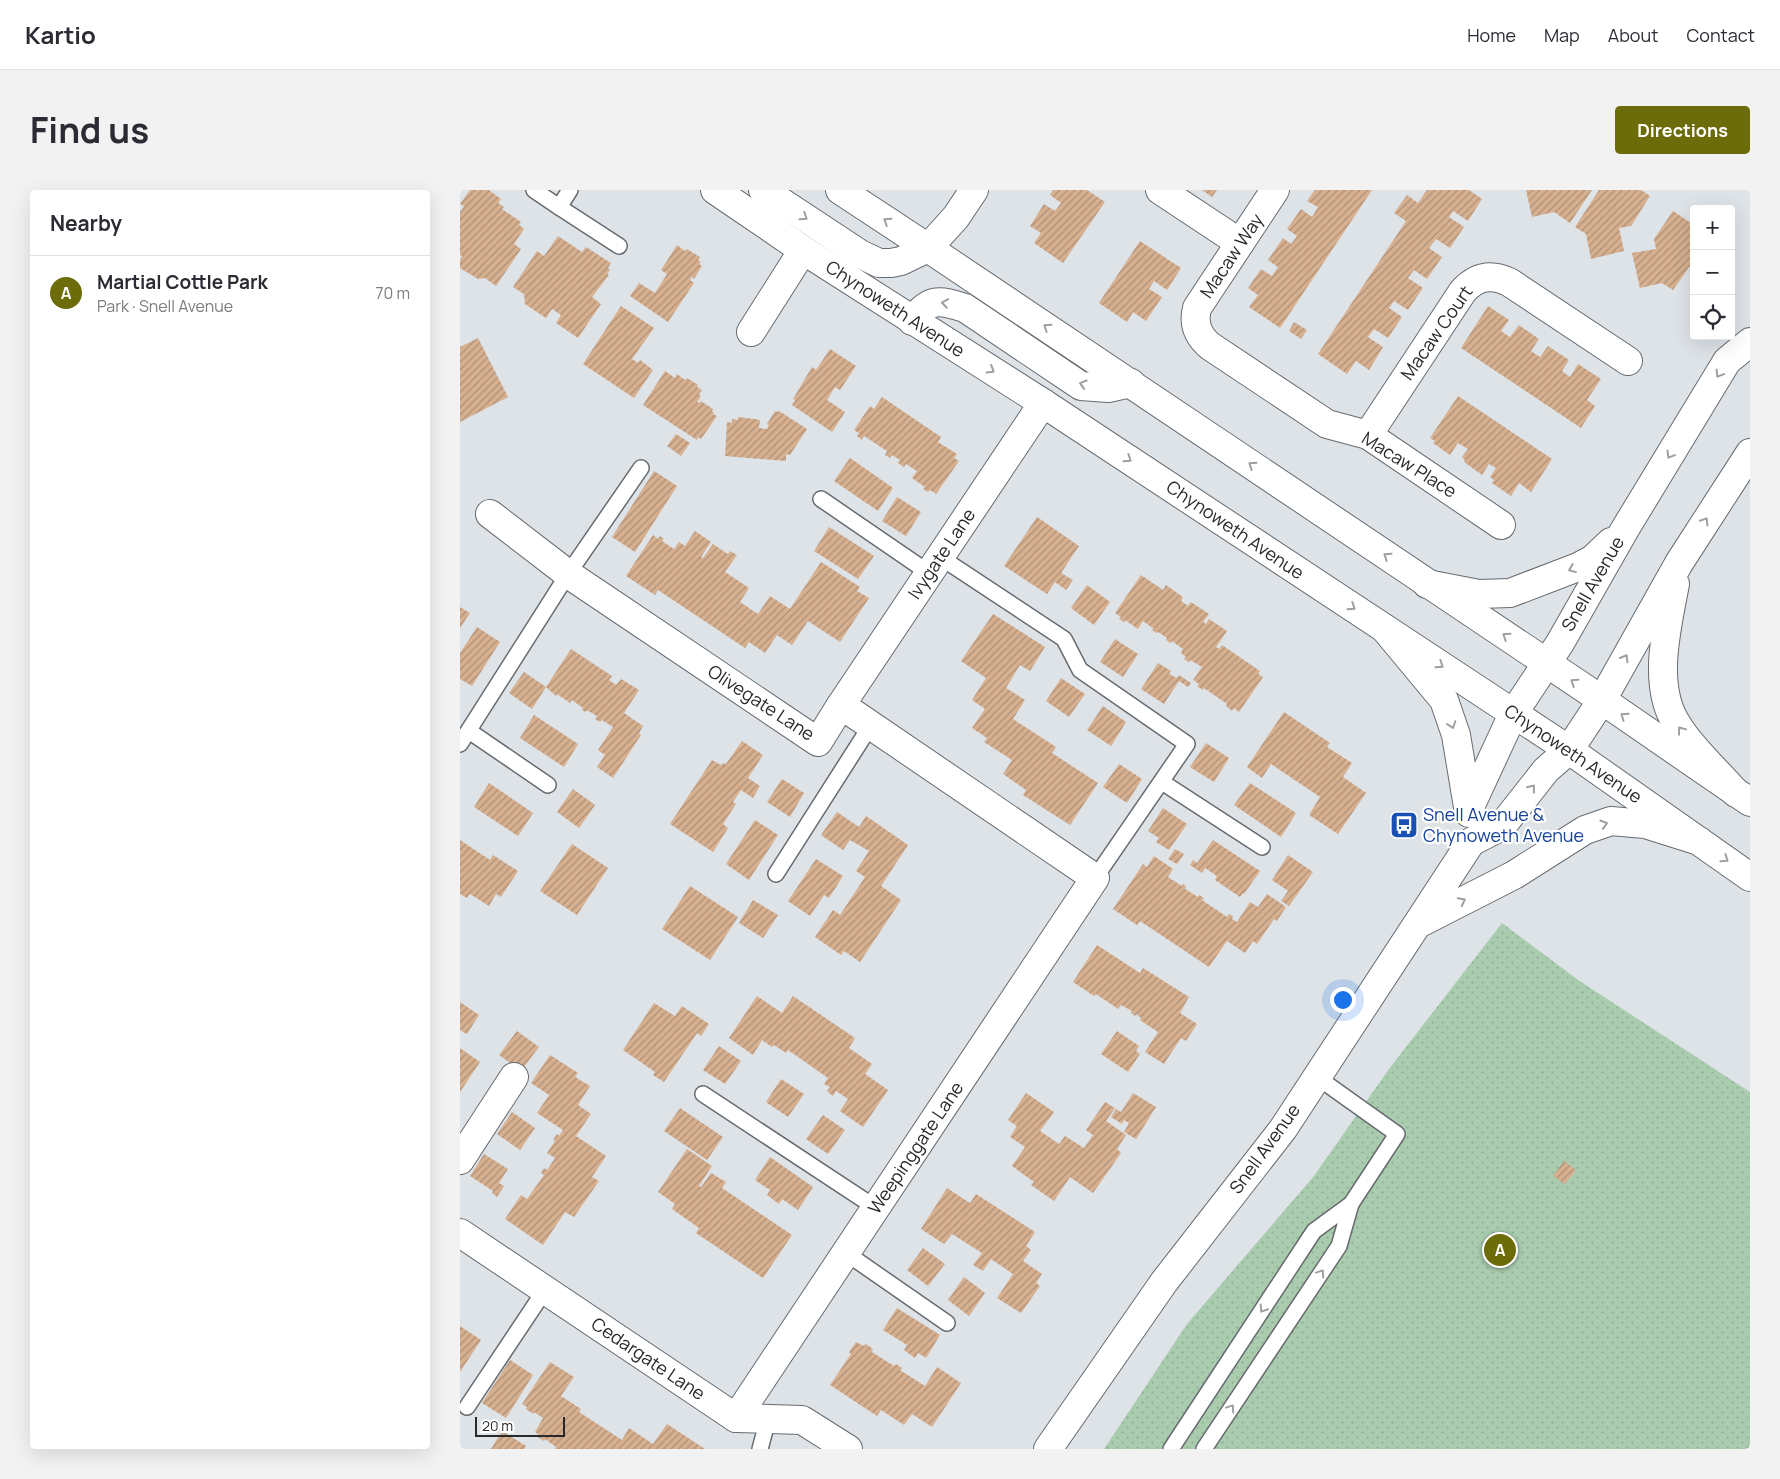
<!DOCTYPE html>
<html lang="en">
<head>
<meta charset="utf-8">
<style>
	:root { --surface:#fff; --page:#f2f2f3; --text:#2b2b33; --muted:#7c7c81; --line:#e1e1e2; --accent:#6c6c0b }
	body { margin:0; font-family:Manrope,sans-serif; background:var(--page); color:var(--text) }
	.controls { position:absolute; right:15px; top:15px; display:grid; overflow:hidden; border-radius:5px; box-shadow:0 5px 20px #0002 }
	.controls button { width:45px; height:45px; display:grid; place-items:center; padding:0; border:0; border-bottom:1px solid var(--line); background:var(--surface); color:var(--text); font:25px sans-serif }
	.scale { position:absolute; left:15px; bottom:12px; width:90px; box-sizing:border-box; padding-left:5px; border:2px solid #27292b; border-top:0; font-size:14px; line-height:18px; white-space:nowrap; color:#27292b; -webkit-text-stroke:4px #fff; paint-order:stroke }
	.you { position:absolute; left:882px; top:809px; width:18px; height:18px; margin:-12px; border:4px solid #fff; border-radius:50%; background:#1a73e8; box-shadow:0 0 0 8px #1a73e833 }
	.badge { display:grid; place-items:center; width:32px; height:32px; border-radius:50%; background:var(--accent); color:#fff; font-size:16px; font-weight:700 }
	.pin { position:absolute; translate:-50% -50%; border:2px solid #fff; box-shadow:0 1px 5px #0006 }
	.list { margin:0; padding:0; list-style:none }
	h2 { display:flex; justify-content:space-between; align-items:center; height:65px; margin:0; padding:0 20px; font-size:21px }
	h2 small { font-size:16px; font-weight:400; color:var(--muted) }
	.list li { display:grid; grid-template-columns:32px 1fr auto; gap:15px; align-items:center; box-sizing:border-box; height:75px; padding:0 20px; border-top:1px solid var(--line) }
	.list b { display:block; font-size:19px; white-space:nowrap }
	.list p { margin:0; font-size:16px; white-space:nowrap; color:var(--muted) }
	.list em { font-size:16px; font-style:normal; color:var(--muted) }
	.icon { flex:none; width:28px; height:28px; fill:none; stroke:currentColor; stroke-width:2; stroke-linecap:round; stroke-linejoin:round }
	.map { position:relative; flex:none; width:1290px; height:1259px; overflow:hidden; border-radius:5px }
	header { display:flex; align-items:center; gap:30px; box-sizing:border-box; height:70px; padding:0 25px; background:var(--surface); border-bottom:1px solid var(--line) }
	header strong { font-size:24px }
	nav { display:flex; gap:28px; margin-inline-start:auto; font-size:18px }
	.intro { display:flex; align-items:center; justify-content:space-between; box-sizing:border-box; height:120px; padding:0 30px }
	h1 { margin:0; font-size:35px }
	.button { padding:12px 22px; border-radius:5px; background:var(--accent); color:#fff; font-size:18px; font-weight:700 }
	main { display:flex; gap:30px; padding:0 30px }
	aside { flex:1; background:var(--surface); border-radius:5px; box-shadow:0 5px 20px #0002 }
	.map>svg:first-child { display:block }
</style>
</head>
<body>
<header>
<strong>Kartio</strong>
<nav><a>Home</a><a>Map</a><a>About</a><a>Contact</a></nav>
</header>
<div class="intro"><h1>Find us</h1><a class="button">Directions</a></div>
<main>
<aside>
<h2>Nearby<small></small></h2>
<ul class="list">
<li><span class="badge">A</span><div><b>Martial Cottle Park</b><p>Park · Snell Avenue</p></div><em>70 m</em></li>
</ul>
</aside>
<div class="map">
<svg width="1290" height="1259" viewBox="0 0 1290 1259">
	<defs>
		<pattern id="park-dots" width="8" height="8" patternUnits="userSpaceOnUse" patternTransform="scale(1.25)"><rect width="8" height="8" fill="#a9ccaf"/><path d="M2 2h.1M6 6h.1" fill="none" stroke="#91af97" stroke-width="1.8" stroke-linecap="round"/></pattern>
		<pattern id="building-hatch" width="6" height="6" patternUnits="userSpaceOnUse" patternTransform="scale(1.25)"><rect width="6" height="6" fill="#d7b090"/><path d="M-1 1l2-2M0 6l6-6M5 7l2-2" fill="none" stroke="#ae8f76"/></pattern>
	</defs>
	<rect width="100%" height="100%" fill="#dee3e8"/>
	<path fill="url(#park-dots)" d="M1042,733L1121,792L1290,902V1259H644L727,1134L854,986L929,879Z"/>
	<g fill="url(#building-hatch)">
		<path d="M10,0H29L41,9L38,13L44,17L42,19L61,32L59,35L64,39L54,54L61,59L36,96L25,88L18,89L0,78V70L2,66L0,65V22L4,16L0,14Z"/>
		<path d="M593,0H627L645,12L603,73L574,53L581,43L570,36L584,14L595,21L601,13L590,5Z"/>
		<path d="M742,0H757L752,7Z"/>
		<path d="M855,0H912L820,138L789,117L798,105L788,98L801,79L812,86L818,77L808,70L823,48L831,54L837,46L827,39L841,19L852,27L858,17L847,11Z"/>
		<path d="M967,0H1009L1022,9L1008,31L993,21L989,27L1004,37L990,58L976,49L969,58L982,67L967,89L954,80L948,88L963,98L948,120L934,111L929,118L942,127L928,148L914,139L908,147L923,157L909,180L896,171L887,184L858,164L946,31L934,23L947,5L958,13Z"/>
		<path d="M1066,0H1132L1110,33L1094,22L1072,27Z"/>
		<path d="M1139,0H1181L1190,6L1171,36L1159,38L1164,61L1131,69L1126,44L1115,37Z"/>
		<path d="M1213,21L1234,35V70L1213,100L1202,93L1180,98L1172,63L1196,59L1194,49Z"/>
		<path d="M98,46L122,62L126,57L151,73L148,78L150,80L147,84L149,85L132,107L141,114L118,148L96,133L101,125L92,119L86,128L65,114L64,104L53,97L77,61L84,66Z"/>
		<path d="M680,51L721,78L707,100L694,91L689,99L702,107L686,131L673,122L667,132L639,113Z"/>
		<path d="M217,55L225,61L227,59L240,67L238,70L241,72L239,74L242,76L234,89L232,87L230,90L234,93L208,132L170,106L179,93L195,103L207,84L201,80Z"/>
		<path d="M161,116L194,138L172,169L178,173L180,170L193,180L174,208L123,174Z"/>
		<path d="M1028,116L1049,130L1041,141L1050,147L1059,135L1079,149L1071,161L1080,167L1088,156L1109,170L1102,181L1110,187L1118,174L1141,189L1127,210L1135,216L1121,238L1001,158Z"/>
		<path d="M834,132L847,140L841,149L829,141Z"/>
		<path d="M18,148L48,207L0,232V157Z"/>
		<path d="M370,159L396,176L380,200L375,197L367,210L385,222L372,242L332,215L335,210L333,209L352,177L356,180Z"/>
		<path d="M205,181L215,188L217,184L225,190L227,188L238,195L237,197L242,200L239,204L241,206L237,212L239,213L241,211L253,219L252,221L254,223L253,224L257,226L241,249L238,247L237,250L183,215Z"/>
		<path d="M998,206L1092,269L1071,302L1059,293L1051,306L1032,293L1034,290L1030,287L1036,278L1029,274L1022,285L1004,272L1005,270L1002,267L1008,259L998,253L990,265L973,253L975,251L970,248Z"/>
		<path d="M422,207L481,247L478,252L497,264L494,268L499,271L476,304L470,300L468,302L463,299L465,297L452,288L457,281L446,274L444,277L438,273L440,270L432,265L430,268L425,265L427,261L404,246L402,250L397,246L399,243L394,240L410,216L414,219Z"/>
		<path d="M315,221L318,222L319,221L347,239L330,265L326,264V271L265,266L267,232L272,233V229L278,230V227L295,229L300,230L299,238L307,239L309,235L307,234Z"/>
		<path d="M216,244L230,253L221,266L207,256Z"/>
		<path d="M390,268L433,298L418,321L374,291Z"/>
		<path d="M194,281L217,296L175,362L152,347Z"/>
		<path d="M437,307L461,322L446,346L422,331Z"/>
		<path d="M577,327L619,356L601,383L613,390L606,400L595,392L587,404L544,376Z"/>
		<path d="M369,337L414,366L398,389L354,361Z"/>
		<path d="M235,341L251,352L241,367L243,368L253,354L268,364L270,361L277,365L265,382L289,398L280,412L298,424L310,406L330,419L361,372L400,397L397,401L409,408L380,452L348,431L332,455L317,445L305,463L289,452L285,458L198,400L195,405L166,386L193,345L198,349L200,346L204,349L202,351L214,359L219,352L225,356Z"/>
		<path d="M681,385L703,400L706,395L723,407L721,411L728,416L731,412L749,424L743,432L746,434L749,429L767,441L756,457L759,459L762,455L800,481L798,484L803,487L779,522L774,518L772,521L766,516L767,514L744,498L743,500L737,496L739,494L733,490L742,477L730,470L729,472L724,469L726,467L721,463L723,459L712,451L710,453L706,450L707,448L698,442L696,443L692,440L694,439L683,431L678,439L665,430L664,432L659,429L661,427L655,423Z"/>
		<path d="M627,395L650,412L634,435L611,418Z"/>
		<path d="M0,417L10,423L0,438Z"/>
		<path d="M533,424L585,457L570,481L560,475L546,498L565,510L553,529L596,557L592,563L638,593L610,635L563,605L566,600L543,584L552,570L524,552L527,548L512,538L525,519L512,510L526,488L501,471Z"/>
		<path d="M17,437L40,452L12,496L0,489V463Z"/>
		<path d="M655,449L678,464L663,487L640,472Z"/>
		<path d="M111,459L152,486L149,490L156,495L161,489L179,500L164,523L183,536L179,543L181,545L153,588L137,577L145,565L138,560L153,537L142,530L140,532L135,529L137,526L127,520L126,522L122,520L123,518L112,510L110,513L97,504L96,506L86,497Z"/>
		<path d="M698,473L711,481L709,484L717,488L719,485L731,493L728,497L719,491L704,514L681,499Z"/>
		<path d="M64,482L86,497L72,519L49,503Z"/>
		<path d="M601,488L625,504L609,527L586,511Z"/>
		<path d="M643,516L666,532L651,556L627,540Z"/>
		<path d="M824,522L870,553L867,557L892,573L883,587L906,603L878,644L849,625L860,607L811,574L802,588L787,577Z"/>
		<path d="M74,525L118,554L104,577L60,548Z"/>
		<path d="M282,551L303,565L288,588L300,596L293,608L281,600L273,612L276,614L263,634L268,638L253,662L210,634L252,570L261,575L263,573L266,574Z"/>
		<path d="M746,553L769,568L754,592L730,577Z"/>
		<path d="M659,574L682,589L667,613L643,597Z"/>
		<path d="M322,589L344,603L330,627L307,612Z"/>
		<path d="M29,593L73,623L58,646L14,617Z"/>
		<path d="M790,593L836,623L821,647L774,615Z"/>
		<path d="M113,599L135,615L119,638L97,622Z"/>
		<path d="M703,618L727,634L709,660L696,652L699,648L688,641Z"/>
		<path d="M377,622L399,637L406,626L448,655L421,696L441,710L400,772L384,761L381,765L355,747L373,720L380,725L405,687L396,681L409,661L390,650L383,660L361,645Z"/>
		<path d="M295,630L318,645L289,690L266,674Z"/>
		<path d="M0,650L30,670L33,665L58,681L41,707L36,704L29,716L10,704L7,708L0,704Z"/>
		<path d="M753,650L800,681L784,704L783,703L780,707L755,690L757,686L745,678L742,683L730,675L733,670L737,673Z"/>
		<path d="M112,654L148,678L117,725L80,701Z"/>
		<path d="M715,659L724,664L717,674L708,669Z"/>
		<path d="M828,665L853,682L829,716L821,711L828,701L812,690Z"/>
		<path d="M694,666L713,679L708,687L722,696L723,694L726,696L725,699L738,707L739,705L744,708L742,710L767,727L769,724L773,726L772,729L777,732L790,712L798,717L807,704L826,717L817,731L814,729L797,754L793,751L785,763L767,751L749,777L680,731L677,735L653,719L683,674L687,677Z"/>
		<path d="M356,669L383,686L369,708L364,705L350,726L328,711Z"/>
		<path d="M230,696L278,727L250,770L202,739Z"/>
		<path d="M293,710L318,725L303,748L279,733Z"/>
		<path d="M637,755L680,783L683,778L729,807L720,823L737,834L726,851L721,848L704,874L685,862L698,842L680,830L681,828L676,824L675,826L671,823L672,821L661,815L658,819L636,804L634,806L613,792Z"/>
		<path d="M297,806L322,823L333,806L395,848L389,858L412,874L405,884L428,900L403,937L380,921L388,909L376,901L373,906L367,901L370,897L364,894L368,888L328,860L326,863L314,855L312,857L302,850L293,865L269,848Z"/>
		<path d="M0,812L19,825L7,844L0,840Z"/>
		<path d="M194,813L215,826L222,816L249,834L241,846L237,843L204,892L193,885L195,882L163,860Z"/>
		<path d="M57,841L79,857L61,881L39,865Z"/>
		<path d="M657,841L679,856L676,861L680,864L668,882L641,864Z"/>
		<path d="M259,856L281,871L265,894L243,880Z"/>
		<path d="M0,858L20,872L0,902Z"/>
		<path d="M90,865L118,883L115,887L130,896L118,915L131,924L116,946L146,966L132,987L139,991L114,1027L105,1022L83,1055L45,1029L61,1005L67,1009L84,985L81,983L84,978L87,980L95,968L87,963L95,951L93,950L97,944L99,946L103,940L77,923L89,905L71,893Z"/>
		<path d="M321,889L344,904L328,927L306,912Z"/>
		<path d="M566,903L594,922L580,941L599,954L605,946L624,958L633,945L626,940L645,912L655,918L646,931L666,945L657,959L661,963L633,1003L610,987L594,1011L571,995L574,992L552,976L565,957L550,947L557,936L548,930Z"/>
		<path d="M673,903L696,917L676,949L664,942L669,933L664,930L662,934L651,927L656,919L661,922Z"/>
		<path d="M220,918L263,947L247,970L204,941Z"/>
		<path d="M52,922L75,938L60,960L37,944Z"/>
		<path d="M363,925L385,940L368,964L346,949Z"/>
		<path d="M227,959L252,976L239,996L241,997L251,983L266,992L262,998L332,1045L303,1088L236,1043L239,1038L212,1019L215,1014L198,1002Z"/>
		<path d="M24,964L48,979L39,993L44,996L37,1007L32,1003L33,1001L10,986Z"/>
		<path d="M310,967L353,997L338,1020L322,1009L319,1014L307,1005L310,1000L295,990Z"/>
		<path d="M1104,971L1116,980L1105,994L1093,986Z"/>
		<path d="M487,998L510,1013L516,1004L575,1042L566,1056L571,1060L563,1071L582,1084L576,1093L580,1096L561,1123L537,1108L553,1084L531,1069L523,1081L513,1075L522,1063L492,1044L484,1054L461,1039Z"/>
		<path d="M463,1058L485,1074L468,1096L447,1080Z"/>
		<path d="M504,1087L525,1103L509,1126L488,1110Z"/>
		<path d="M437,1118L480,1145L466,1168L458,1163L455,1168L444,1160L447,1155L423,1140Z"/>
		<path d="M0,1136L21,1150L0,1182Z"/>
		<path d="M396,1152L404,1156L406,1154L413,1159L412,1162L434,1176L436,1174L442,1178L440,1180L465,1196L477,1177L501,1193L472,1237L452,1224L444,1235L421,1220L417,1226L370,1195L391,1164L389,1162Z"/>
		<path d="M50,1170L73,1185L46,1228L22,1213Z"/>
		<path d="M90,1172L114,1187L101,1206L121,1219L119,1222L162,1250L169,1238L193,1254L207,1234L245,1259H95L96,1257L85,1249L84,1251L77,1247L79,1245L75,1242L83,1228L74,1222L73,1224L66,1219L67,1217L62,1214Z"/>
		<path d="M42,1241L66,1256L64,1259H31Z"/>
	</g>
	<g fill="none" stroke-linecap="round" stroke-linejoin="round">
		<defs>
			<g id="service">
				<path d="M74,0L99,17L110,0"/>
				<path d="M99,17L159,56"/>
				<path d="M361,309L469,383"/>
				<path d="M480,367L604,449L620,480L727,554L635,688"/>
				<path d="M9,541L88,595"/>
				<path d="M0,554L108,384L181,278"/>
				<path d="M702,592L802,657"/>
				<path d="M316,684L411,535"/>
				<path d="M857,887L937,944L891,1014"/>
				<path d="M243,904L416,1018"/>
				<path d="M386,1063L487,1133"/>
				<path d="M7,1217L85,1100"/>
				<path d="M300,1259L308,1229"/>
				<path d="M711,1259L854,1041L891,1014L879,1056L744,1259"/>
			</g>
			<g id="minor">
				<path d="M700,0L780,53"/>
				<path d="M815,0L737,118C733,134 738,146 750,156L867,234L908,245L1041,335"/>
				<path d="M468,58L496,27L514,0"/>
				<path d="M291,142L343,60"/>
				<path d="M908,245L1003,101C1016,87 1030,83 1049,92L1168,171"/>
				<path d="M30,324L108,384L358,552L381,515L635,688L276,1228"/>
				<path d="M1142,510L1290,612"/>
				<path d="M381,515L583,213"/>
				<path d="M1109,560L1290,687"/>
				<path d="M0,970L54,887"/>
				<path d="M0,1043L276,1228L342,1230L388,1259"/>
			</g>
			<g id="tertiary">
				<path d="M255,0L343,60L583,213L1109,560"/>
				<path d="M303,0L400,64L419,73H431L441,71L468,58"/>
				<path d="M380,0L468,58L1142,510"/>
				<path d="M452,131C470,107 479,110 505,118L621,196L648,198L671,193"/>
			</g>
			<g id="secondary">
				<path d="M967,394L1019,404L1050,403L1118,377L1133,369L1151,352"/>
				<path d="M1215,394C1207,437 1191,497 1218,536C1232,559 1258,582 1276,603"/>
				<path d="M925,439L984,510L996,545L1009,623"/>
				<path d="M1009,619L1053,524L1100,453L1165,339L1267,171L1290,152"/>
				<path d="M960,733L1054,685L1125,640L1151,631L1185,634L1239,651"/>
				<path d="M588,1259L704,1092L823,939L1011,652L1042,636L1086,580L1109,560L1142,510L1219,373L1290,263"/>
			</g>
		</defs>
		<use href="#service" stroke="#676b6f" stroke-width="18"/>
		<use href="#minor" stroke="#676b6f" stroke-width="30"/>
		<use href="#tertiary" stroke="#676b6f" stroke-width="30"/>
		<use href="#secondary" stroke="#676b6f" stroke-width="30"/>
		<use href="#service" stroke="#fff" stroke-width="15"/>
		<use href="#minor" stroke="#fff" stroke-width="28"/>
		<use href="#tertiary" stroke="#fff" stroke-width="28"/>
		<use href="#secondary" stroke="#fff" stroke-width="28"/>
	</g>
	<defs><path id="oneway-chevron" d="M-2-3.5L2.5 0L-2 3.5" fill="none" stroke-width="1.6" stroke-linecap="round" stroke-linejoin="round" transform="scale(1.25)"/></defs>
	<g stroke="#9e9fa0">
		<use href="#oneway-chevron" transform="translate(344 27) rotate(33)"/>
		<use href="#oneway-chevron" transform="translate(427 31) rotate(-147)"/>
		<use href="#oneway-chevron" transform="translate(485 113) rotate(-171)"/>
		<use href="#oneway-chevron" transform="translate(587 137) rotate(-146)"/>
		<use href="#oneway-chevron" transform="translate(531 180) rotate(32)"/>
		<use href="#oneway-chevron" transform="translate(1259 184) rotate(121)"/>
		<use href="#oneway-chevron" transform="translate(623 194) rotate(-163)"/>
		<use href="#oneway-chevron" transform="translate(1210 265) rotate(121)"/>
		<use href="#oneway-chevron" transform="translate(668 269) rotate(34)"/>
		<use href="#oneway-chevron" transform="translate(792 275) rotate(-146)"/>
		<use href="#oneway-chevron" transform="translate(1245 331) rotate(-58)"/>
		<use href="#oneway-chevron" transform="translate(927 366) rotate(-146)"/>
		<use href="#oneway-chevron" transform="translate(1112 379) rotate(158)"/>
		<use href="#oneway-chevron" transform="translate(892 417) rotate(33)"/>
		<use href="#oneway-chevron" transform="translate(1046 446) rotate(-146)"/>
		<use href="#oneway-chevron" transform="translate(1165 468) rotate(-60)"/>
		<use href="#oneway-chevron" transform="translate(980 475) rotate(34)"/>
		<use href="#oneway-chevron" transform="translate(1114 492) rotate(-147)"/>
		<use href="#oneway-chevron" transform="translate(1164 526) rotate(-145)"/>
		<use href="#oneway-chevron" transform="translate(992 535) rotate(71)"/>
		<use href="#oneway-chevron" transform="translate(1221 540) rotate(-127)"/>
		<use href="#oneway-chevron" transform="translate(1072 598) rotate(-52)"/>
		<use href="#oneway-chevron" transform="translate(1144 634) rotate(-17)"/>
		<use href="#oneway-chevron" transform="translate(1265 669) rotate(35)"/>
		<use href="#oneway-chevron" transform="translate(1002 711) rotate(-27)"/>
		<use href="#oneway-chevron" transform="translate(861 1083) rotate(-56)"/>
		<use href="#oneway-chevron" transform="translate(803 1119) rotate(123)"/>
		<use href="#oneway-chevron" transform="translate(771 1218) rotate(-56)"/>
	</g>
	<defs>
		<symbol id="bus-square" viewBox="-11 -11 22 22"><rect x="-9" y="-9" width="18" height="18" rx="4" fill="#1a4fb4" stroke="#fff"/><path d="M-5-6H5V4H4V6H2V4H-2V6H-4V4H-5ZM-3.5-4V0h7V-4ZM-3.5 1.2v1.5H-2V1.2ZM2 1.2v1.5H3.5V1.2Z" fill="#fff"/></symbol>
	</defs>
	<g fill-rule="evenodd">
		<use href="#bus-square" x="928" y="619" width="32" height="32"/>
	</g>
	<g text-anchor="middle" stroke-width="4.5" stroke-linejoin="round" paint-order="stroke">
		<g font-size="18" fill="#27292b" stroke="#fff">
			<text transform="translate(772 66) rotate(-56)" y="6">Macaw Way</text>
			<text transform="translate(435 119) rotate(33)" y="6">Chynoweth Avenue</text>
			<text transform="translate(977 143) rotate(-55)" y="6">Macaw Court</text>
			<text transform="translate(949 275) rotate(32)" y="6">Macaw Place</text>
			<text transform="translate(775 340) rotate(34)" y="6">Chynoweth Avenue</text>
			<text transform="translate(482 364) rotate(-56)" y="6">Ivygate Lane</text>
			<text transform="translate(1133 394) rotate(-60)" y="6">Snell Avenue</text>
			<text transform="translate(301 513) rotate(33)" y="6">Olivegate Lane</text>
			<text transform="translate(1113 564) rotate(34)" y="6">Chynoweth Avenue</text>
			<text transform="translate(456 958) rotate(-56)" y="6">Weepinggate Lane</text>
			<text transform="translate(805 959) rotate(-54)" y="6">Snell Avenue</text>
			<text transform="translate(188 1169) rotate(34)" y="6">Cedargate Lane</text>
		</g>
		<g font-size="18" fill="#164399" stroke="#fff" text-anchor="start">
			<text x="963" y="631">Snell Avenue &amp;<tspan x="963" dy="21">Chynoweth Avenue</tspan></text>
		</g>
	</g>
</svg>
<div class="controls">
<button>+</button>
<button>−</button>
<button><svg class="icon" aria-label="locate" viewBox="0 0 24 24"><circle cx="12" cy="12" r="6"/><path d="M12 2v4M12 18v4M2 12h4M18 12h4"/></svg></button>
</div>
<div class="scale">20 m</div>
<div class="you"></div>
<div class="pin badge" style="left:1040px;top:1060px">A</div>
</div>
</main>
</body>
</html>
